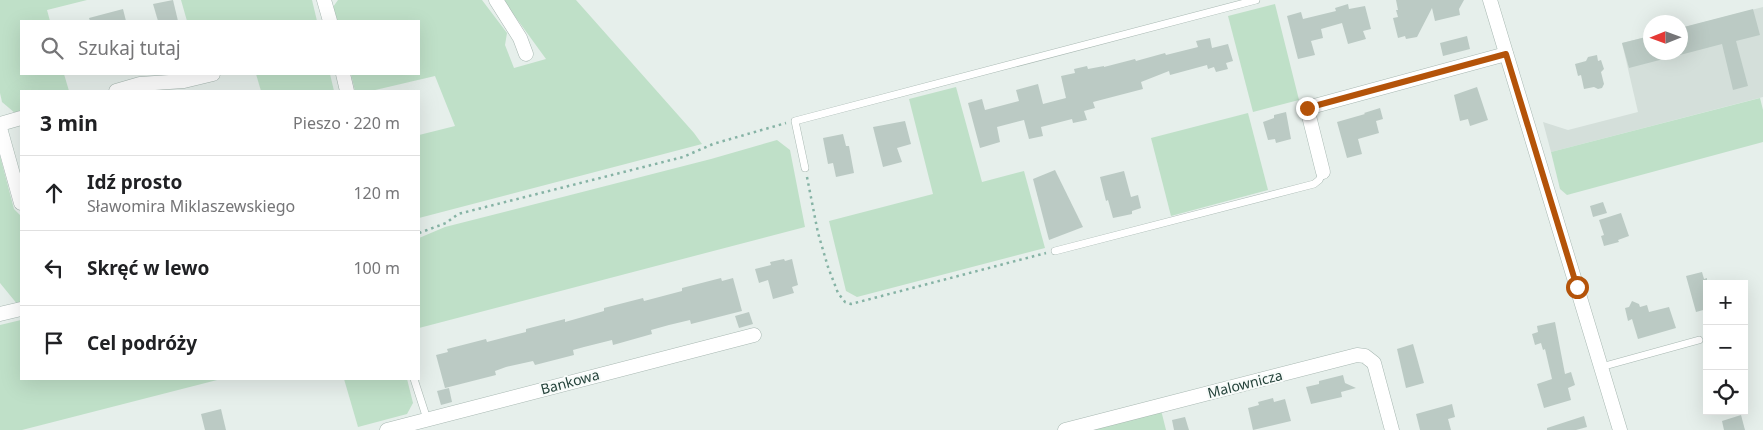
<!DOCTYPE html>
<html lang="pl">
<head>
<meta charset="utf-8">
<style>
	:root { --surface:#fff; --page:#f2f2f2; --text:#202124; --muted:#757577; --line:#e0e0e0 }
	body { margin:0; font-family:"Noto Sans",sans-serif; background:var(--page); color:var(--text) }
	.controls { position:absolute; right:15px; bottom:15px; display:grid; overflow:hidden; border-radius:0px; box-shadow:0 5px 20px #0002 }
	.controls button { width:45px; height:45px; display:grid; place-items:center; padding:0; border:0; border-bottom:1px solid var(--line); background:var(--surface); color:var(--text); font:25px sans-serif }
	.compass { position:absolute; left:1643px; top:15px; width:45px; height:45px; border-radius:50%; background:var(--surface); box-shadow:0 5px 20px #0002; rotate:269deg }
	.stop { position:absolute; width:15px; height:15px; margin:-11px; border:4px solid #b45309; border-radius:50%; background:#fff }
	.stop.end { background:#b45309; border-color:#fff; box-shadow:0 1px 5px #0008 }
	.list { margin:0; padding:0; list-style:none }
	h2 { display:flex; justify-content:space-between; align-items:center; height:65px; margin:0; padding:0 20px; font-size:21px }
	h2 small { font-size:16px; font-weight:400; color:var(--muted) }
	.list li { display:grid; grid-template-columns:32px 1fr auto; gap:15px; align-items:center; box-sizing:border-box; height:75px; padding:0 20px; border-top:1px solid var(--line) }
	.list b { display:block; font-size:19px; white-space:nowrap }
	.list p { margin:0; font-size:16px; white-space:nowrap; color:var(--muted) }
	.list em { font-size:16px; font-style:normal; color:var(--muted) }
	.icon { flex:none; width:28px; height:28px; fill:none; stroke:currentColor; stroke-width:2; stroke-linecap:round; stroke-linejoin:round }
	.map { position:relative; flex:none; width:1763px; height:430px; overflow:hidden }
	.search { position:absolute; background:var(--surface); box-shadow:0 5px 20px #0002; left:20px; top:20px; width:400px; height:55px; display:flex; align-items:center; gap:12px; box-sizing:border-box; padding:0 18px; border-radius:0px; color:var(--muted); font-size:19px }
	.panel { position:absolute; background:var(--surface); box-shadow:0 5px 20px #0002; left:20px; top:90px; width:400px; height:290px; border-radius:0px }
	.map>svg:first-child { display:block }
</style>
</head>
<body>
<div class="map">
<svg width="1763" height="430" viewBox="0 0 1763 430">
	<rect width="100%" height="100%" fill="#e6efeb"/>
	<path fill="#d4dfda" d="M1763,7V97L1551,152L1543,122L1568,130L1638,112L1622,43L1650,36V52H1680L1681,28Z"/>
	<g fill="#bfe0c8">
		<path d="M0,0H87L47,10L50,21H21V74H64L69,91H21V111L15,113L2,102L0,93Z"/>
		<path d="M181,0H312L317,21H187Z"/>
		<path d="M338,0H482L507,33L505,45L514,68L546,59L503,0H576L694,133L702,144L419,218V135L455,126L435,76L371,91H355L351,74H419V21H337L333,7Z"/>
		<path d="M1275,4L1299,100L1253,112L1228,16Z"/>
		<path d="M256,74H330L334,91H261Z"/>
		<path d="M956,87L982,182L1024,171L1045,248L857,297L846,291L829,221L933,194L909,99Z"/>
		<path d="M1760,98L1763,110V142L1567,195L1560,189L1551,152Z"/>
		<path d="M1248,113L1268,190L1171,216L1151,138Z"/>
		<path d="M777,140L790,150L805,227L419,328V238L445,227L711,159Z"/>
		<path d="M0,156L14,209L21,216V304L18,305L0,283Z"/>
		<path d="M21,320V379H221L22,430H0V325Z"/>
		<path d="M344,379H407L413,403L407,414L358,427Z"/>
		<path d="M1161,410L1166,430H1095L1094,427Z"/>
	</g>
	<g fill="#bbcac4">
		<path d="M173,0L178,21H158L153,4Z"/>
		<path d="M1396,0H1464L1459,9L1460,15L1435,21L1432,8L1417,37L1406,39L1405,36L1398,38L1393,18L1398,17L1396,10H1398Z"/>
		<path d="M1348,4L1349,9L1365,6L1371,29L1363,31L1366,39L1348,44L1342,23L1321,29L1323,38L1311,41L1315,55L1298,59L1287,16L1301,12L1303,19L1336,11L1335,8Z"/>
		<path d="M123,9L126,21H90L89,18Z"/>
		<path d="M1753,9L1760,35L1736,41L1748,86L1733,90L1722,44L1680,55V28Z"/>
		<path d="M1467,36L1470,49L1443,56L1440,43Z"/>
		<path d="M1650,36V52H1674L1675,56L1629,68L1622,43Z"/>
		<path d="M1210,38L1212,48L1228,44L1233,61L1226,63L1228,69L1216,72L1214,67L1208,69L1207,65L1170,75L1169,71L1141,82L1143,89L1093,102L1095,108L1084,111L1087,120L1073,123L1072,119L1041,127L1043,136L1029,139L1024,120L997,127L1000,142L980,148L968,103L982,99L985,110L1019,101L1016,90L1038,84L1043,104L1066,98L1061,76L1075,73L1074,69L1087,66L1088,69L1104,66V67L1135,59L1136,61L1165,53L1166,55L1198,47L1196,41Z"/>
		<path d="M1597,55L1598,61L1601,60L1604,69L1601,72L1604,84L1602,88L1598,89L1594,87L1584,89L1581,75L1578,76L1575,64L1586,61L1588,57Z"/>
		<path d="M1477,87L1488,120L1470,126L1468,119L1460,121L1454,95Z"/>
		<path d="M1380,108L1383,119L1376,121L1379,133L1358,139L1362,154L1347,158L1337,122L1365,114L1364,113Z"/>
		<path d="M1286,112L1291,139L1276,143L1275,139L1268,140L1263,122L1274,118V115Z"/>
		<path d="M905,121L911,144L897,148L902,162L883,167L873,127Z"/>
		<path d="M843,134L846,146H849L854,173L836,177L833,163L828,164L823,138Z"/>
		<path d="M1055,170L1083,227L1049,240L1033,179Z"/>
		<path d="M1124,171L1131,197L1138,195L1141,208L1132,211V214L1113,218L1108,200L1106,201L1100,177Z"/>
		<path d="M1603,202L1607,213L1593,217L1590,206Z"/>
		<path d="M1621,213L1629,236L1618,240L1619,242L1604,246L1601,236L1604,235L1599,220Z"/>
		<path d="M784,259L785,261L792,259L798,285L792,287L794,293L773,299L768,280L759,283L755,269L771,265L770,262Z"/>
		<path d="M1702,272L1704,279L1707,278V309L1696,312L1686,276Z"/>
		<path d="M721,278L722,281L733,278L742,311L691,324L690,320L669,325L651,330L652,334L613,345L612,340L584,347L573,350L574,355L535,365L533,361L506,367L495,371L496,375L445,388L436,355L448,352L447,349L486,339L487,342L526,332V329L565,319V322L604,311V308L643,298L644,301L682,291V288Z"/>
		<path d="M1632,301L1639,304L1640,307L1647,305L1649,312L1669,307L1676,328L1638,339L1632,319L1628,321L1625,308L1629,307Z"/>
		<path d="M749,312L753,324L739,328L735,316Z"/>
		<path d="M1555,322L1565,374L1571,372L1575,385L1568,388L1571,400L1544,408L1537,384L1552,379L1545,349L1543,350L1541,343L1535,345L1532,334L1538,332L1537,326Z"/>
		<path d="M1413,344L1424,383L1406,388L1397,349Z"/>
		<path d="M1343,375L1345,383L1356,388L1341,392L1342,397L1311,404L1306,387L1319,384V381Z"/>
		<path d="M449,388L452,402L441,405L437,391Z"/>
		<path d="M1273,398L1274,402L1285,399L1291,421L1253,430L1248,408L1259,405L1258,402Z"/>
		<path d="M1452,404L1455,417L1448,419L1451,430H1420L1416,414Z"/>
		<path d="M221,409L226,430H205L201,414Z"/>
		<path d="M1741,415L1745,430H1724L1722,421Z"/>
		<path d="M1584,416L1587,427L1576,430H1547V428Z"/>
		<path d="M1185,417L1189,430H1174L1172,420Z"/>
	</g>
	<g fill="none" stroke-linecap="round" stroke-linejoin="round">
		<defs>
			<g id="service">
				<path d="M805,168L795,121L1256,0"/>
				<path d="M1055,251L1314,184L1319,180L1323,172"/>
				<path d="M1601,367L1699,340"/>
				<path d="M414,379L427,419"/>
			</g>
			<g id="minor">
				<path d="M324,0L330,21"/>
				<path d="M496,0L520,38L526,54"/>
				<path d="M1490,0L1620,430"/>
				<path d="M343,74L347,91"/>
				<path d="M116,91L140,84L184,81L213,74"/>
				<path d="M0,124L21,118"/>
				<path d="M0,128L21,203"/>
				<path d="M1323,172L1307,108L1506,54"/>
				<path d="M0,314L21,309"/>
				<path d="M387,430L754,335"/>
				<path d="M1065,430L1357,355L1365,356L1374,363L1392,430"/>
			</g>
		</defs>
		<use href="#service" stroke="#a8b8b2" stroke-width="8"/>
		<use href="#minor" stroke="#a8b8b2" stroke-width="15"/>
		<g stroke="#86b3a5" stroke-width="2.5" stroke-dasharray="2.5 4" stroke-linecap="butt">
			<path d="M807,177L818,233L828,267L838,293L845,302L851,304L1046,253"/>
			<path d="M419,233L446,223L458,214L683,157L713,144L786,123"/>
		</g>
		<use href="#service" stroke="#fff" stroke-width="7"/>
		<use href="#minor" stroke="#fff" stroke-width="14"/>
	</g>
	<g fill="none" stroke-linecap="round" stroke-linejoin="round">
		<path stroke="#b45309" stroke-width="6" d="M1307,108L1506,54L1577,287"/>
	</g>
	<g text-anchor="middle" stroke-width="4" stroke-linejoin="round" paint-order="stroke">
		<g font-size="14" fill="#24423a" stroke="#f7fbf9">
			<text transform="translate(570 382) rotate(-15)" y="5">Bankowa</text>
			<text transform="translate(1245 384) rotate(-14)" y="5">Malownicza</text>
		</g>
	</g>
</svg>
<div class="controls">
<button>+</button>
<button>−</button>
<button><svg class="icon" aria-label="locate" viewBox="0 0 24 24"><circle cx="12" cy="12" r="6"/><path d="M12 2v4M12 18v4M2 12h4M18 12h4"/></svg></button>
</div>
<svg class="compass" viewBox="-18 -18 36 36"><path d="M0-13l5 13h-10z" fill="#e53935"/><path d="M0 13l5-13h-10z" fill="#757577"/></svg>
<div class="stop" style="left:1577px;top:287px"></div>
<div class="stop end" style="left:1307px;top:108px"></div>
<div class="search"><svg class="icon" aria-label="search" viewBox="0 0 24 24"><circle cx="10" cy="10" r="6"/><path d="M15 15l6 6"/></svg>Szukaj tutaj</div>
<section class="panel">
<h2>3 min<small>Pieszo · 220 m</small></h2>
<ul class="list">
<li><svg class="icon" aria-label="ahead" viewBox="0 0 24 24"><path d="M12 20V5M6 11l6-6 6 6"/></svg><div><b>Idź prosto</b><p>Sławomira Miklaszewskiego</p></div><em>120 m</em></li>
<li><svg class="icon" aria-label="left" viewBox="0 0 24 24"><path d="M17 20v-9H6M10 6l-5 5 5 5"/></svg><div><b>Skręć w lewo</b></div><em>100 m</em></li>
<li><svg class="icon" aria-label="arrive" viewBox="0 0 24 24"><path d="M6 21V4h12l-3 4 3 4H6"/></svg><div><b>Cel podróży</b></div></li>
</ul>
</section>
</div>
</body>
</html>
